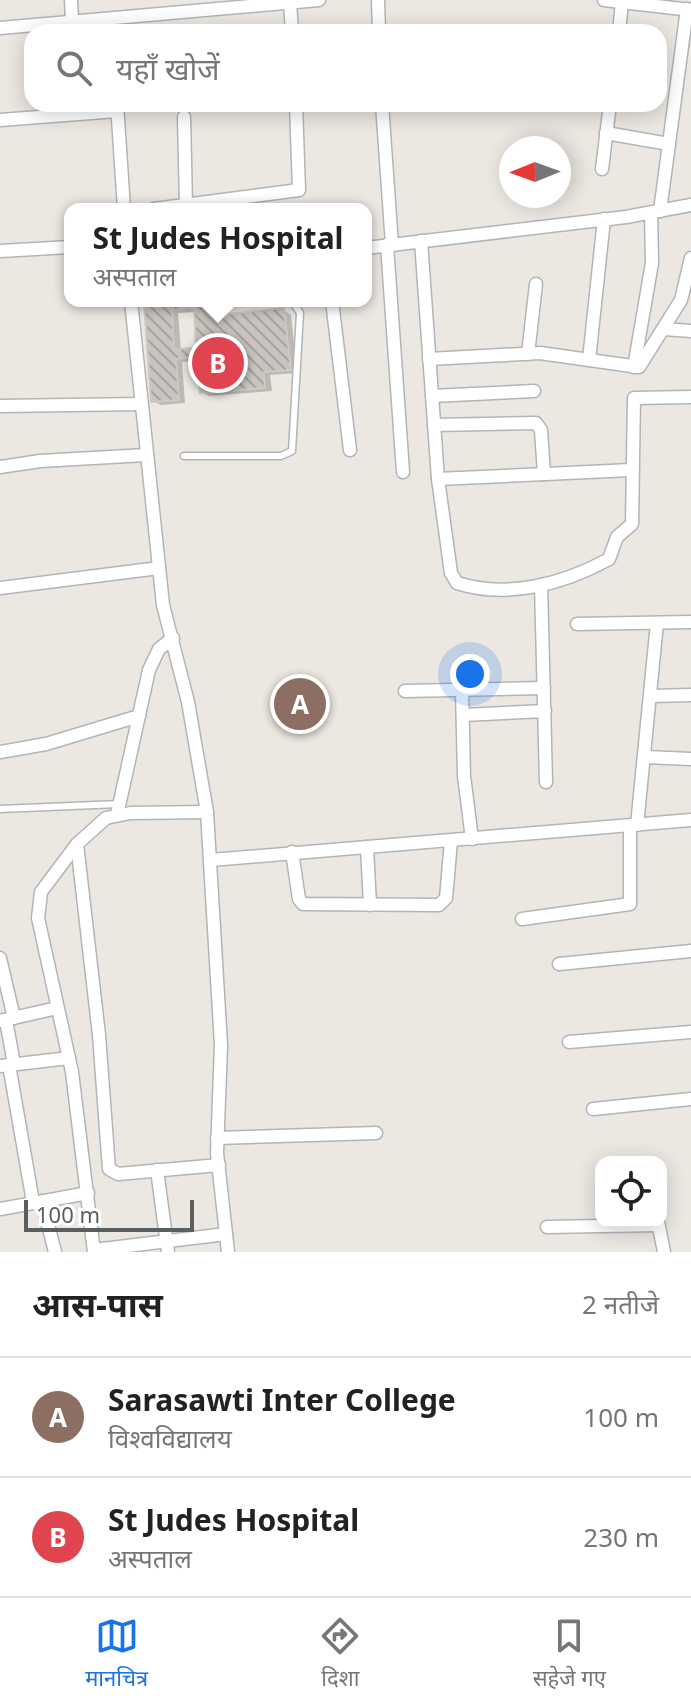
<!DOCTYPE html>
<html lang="hi">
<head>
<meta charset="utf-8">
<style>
	:root { --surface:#fff; --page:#f2f2f2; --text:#222; --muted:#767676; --line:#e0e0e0; --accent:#1a73e8 }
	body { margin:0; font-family:"Noto Sans","Noto Sans Devanagari",sans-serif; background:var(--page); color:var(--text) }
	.controls { position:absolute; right:24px; bottom:24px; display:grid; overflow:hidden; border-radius:16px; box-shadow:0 4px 20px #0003 }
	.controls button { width:72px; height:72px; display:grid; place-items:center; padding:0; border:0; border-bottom:2px solid var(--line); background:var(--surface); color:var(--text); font:40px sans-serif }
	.compass { position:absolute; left:499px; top:136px; width:72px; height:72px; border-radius:50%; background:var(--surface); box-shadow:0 4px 20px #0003; rotate:269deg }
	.scale { position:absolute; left:24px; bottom:20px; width:170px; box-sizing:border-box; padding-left:8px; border:4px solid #595e61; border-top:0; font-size:22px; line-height:28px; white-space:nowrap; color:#595e61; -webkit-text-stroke:6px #fff; paint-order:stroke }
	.you { position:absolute; left:470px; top:674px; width:28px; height:28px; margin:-20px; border:6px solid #fff; border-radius:50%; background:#1a73e8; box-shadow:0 0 0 12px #1a73e833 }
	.badge { display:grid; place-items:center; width:52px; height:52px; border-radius:50%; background:var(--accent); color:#fff; font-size:26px; font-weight:700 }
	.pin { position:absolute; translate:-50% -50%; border:4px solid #fff; box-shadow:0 2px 8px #0006 }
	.popup { position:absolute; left:64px; top:203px; width:308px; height:104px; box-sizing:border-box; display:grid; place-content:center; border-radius:16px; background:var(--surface); filter:drop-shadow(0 2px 6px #0005); font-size:26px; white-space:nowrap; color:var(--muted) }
	.popup b { font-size:30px; color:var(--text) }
	.popup::after { content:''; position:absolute; left:50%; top:100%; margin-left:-16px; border:16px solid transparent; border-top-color:var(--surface) }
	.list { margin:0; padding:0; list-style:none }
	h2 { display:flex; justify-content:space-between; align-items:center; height:104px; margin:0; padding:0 32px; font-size:34px }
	h2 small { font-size:26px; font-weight:400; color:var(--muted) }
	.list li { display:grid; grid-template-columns:52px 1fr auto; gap:24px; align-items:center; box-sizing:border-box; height:120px; padding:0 32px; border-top:2px solid var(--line) }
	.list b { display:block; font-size:30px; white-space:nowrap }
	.list p { margin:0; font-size:26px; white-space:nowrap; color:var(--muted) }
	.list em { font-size:26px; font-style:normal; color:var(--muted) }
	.icon { flex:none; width:44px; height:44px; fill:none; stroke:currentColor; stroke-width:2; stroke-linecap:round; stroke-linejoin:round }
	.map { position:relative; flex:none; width:691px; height:1252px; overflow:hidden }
	.search { position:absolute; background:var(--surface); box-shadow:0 4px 20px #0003; left:24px; right:24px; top:24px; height:88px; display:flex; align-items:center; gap:20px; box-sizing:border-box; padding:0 28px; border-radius:24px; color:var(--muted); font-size:30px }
	.sheet { height:344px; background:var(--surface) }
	nav { display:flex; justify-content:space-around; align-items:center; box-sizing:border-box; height:112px; border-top:2px solid var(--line); background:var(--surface); font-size:22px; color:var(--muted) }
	nav a { display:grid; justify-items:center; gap:4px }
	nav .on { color:var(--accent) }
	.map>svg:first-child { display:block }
</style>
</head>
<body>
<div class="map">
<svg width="691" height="1252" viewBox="0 0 691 1252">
	<defs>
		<pattern id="building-back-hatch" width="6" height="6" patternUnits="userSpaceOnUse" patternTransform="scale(2)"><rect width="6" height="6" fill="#c9c4bf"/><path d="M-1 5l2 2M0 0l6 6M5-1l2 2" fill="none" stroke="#a6a29f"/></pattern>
	</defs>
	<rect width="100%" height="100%" fill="#ece7e1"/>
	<path fill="#0003" fill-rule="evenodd" d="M141,301H217L218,317L283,310L291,315L297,373L270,375L272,391L209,396L202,392L199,361L182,362L185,403L161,405L153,401L146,308ZM196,312L199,350L181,351L178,313Z"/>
	<path fill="url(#building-back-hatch)" stroke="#d0c8c0" stroke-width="2" fill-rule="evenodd" d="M144,301H210L211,316L284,308L291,370L264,372L265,388L200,393L197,357L176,359L179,400L151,402ZM194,308L196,348L174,349L172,310Z"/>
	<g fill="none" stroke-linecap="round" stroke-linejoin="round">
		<defs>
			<g id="service">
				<path d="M232,302L246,301"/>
				<path d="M184,456H281L292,451L300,313L292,301"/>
				<path d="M0,809L119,804"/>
			</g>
			<g id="minor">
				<path d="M71,0L72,21"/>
				<path d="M378,0L379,32"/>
				<path d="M604,0L691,10"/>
				<path d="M290,2L292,32"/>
				<path d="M0,28L319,0"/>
				<path d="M619,32L622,2"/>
				<path d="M117,104L124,209"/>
				<path d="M382,104L392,245"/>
				<path d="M184,117L186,205"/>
				<path d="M0,120L117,111"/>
				<path d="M606,133L669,144"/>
				<path d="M602,169L610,104"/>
				<path d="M154,209L299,190L296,104"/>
				<path d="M660,211L687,9"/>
				<path d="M421,241L438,479L451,573L457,583C507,599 564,584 609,559L617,537L632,524L634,398L691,397"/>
				<path d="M387,245L403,472"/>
				<path d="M366,248L626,217L691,205"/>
				<path d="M0,251L70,247"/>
				<path d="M131,301L163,605L188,702L207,812L221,1045L217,1153L228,1252"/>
				<path d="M332,301L350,450"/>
				<path d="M664,329L691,331"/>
				<path d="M528,354L536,284"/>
				<path d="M429,359L540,353L639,367L681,300L691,258"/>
				<path d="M589,360L604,219"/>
				<path d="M634,367L652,263L651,213"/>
				<path d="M432,396L534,391"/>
				<path d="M0,406L141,404"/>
				<path d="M434,425L536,423L541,430L544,474"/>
				<path d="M0,467L40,461L146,455"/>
				<path d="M438,479L631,470"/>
				<path d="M541,585L546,782"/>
				<path d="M0,588L159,568"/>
				<path d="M577,624L691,622"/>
				<path d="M462,690L464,776L472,839"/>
				<path d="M405,691L544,688"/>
				<path d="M650,696L691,695"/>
				<path d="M463,715L545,711"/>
				<path d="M0,752L46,744L139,716"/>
				<path d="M644,757L691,759"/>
				<path d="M117,815L149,670L159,649L173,638"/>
				<path d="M637,825L657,623"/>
				<path d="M77,844L99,1035L109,1169L118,1174L219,1165"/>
				<path d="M367,847L370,905"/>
				<path d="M292,852L299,899L303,904L439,905L446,898L451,841"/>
				<path d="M211,860L691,820"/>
				<path d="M522,919L630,904V826"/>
				<path d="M0,958L14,1018"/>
				<path d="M559,964L691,951"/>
				<path d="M6,1020L14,1064"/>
				<path d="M0,1021L57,1008"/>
				<path d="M569,1042L691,1032"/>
				<path d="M9,1065L33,1202"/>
				<path d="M0,1066L69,1058"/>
				<path d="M593,1109L691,1099"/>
				<path d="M217,1138L376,1133"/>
				<path d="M157,1170L168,1252"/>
				<path d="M42,1201L55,1252"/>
				<path d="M0,1209L88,1193"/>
				<path d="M658,1222L664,1252"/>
				<path d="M547,1227L658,1225"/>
				<path d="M94,1250L226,1234"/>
				<path d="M94,1252L72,1072L38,918L41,892L77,844L106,818L130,813L207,812"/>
			</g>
		</defs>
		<use href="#service" stroke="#b1b5b8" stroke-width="9"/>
		<use href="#minor" stroke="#b1b5b8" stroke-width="15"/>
		<use href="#service" stroke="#fff" stroke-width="6"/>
		<use href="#minor" stroke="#fff" stroke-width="12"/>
	</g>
</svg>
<div class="controls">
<button><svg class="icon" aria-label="locate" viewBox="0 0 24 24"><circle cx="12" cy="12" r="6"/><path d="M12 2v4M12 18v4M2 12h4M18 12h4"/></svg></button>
</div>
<svg class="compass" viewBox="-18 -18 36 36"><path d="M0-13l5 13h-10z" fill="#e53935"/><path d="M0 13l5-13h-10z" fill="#767676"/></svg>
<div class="scale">100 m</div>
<div class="you"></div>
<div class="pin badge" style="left:300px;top:704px;background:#8d6e63">A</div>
<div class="pin badge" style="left:218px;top:363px;background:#e0444e">B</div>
<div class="popup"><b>St Judes Hospital</b>अस्पताल</div>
<div class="search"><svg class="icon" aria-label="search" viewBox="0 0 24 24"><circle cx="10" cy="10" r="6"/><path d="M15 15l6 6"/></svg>यहाँ खोजें</div>
</div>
<section class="sheet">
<h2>आस-पास<small>2 नतीजे</small></h2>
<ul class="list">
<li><span class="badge" style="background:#8d6e63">A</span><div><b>Sarasawti Inter College</b><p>विश्वविद्यालय</p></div><em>100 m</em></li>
<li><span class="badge" style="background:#e0444e">B</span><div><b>St Judes Hospital</b><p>अस्पताल</p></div><em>230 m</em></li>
</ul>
</section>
<nav>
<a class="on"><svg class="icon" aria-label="map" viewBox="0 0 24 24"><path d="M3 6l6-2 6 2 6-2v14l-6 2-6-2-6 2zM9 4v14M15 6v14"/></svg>मानचित्र</a>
<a><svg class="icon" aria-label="directions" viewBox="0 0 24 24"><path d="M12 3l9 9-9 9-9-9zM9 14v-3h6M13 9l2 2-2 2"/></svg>दिशा</a>
<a><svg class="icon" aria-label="saved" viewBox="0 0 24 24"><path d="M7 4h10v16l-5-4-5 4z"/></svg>सहेजे गए</a>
</nav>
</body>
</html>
